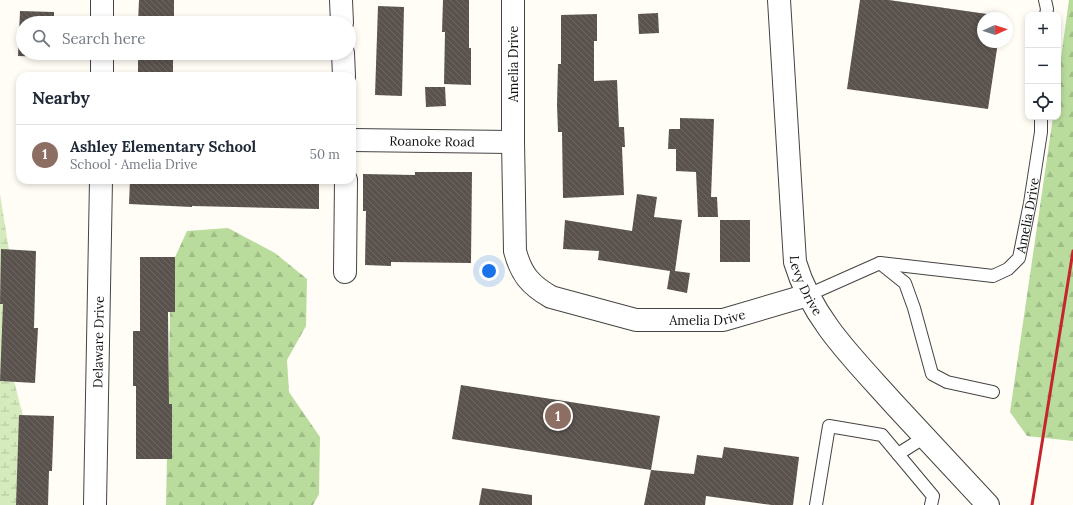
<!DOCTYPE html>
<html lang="en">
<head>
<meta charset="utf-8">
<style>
	:root { --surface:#fff; --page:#f2f2f3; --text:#1f2937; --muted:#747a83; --line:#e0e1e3; --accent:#c4262e }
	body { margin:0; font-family:Lora,serif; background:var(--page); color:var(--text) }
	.controls { position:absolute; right:12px; top:12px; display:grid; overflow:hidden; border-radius:8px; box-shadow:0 2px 6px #0003 }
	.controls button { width:36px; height:36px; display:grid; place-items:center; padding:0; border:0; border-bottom:1px solid var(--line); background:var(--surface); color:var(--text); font:20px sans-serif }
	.compass { position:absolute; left:977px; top:12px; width:36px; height:36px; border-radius:50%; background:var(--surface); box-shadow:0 2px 6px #0003; rotate:87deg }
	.you { position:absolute; left:489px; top:271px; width:14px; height:14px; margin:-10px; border:3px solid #fff; border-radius:50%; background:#1a73e8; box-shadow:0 0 0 6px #1a73e833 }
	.badge { display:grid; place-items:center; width:26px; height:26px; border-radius:50%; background:var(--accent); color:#fff; font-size:13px; font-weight:700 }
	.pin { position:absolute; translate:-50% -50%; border:2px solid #fff; box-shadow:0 1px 4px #0006 }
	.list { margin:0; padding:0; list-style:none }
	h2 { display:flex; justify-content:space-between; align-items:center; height:52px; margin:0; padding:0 16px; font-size:17px }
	h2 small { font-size:13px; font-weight:400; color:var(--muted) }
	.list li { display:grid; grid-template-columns:26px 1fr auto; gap:12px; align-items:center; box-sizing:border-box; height:60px; padding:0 16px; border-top:1px solid var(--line) }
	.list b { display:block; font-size:15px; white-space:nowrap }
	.list p { margin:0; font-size:13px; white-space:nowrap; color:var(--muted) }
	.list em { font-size:13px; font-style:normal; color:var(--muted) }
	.icon { flex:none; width:22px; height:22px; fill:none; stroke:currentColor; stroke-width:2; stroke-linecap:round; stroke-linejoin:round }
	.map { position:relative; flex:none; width:1073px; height:505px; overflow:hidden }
	.search { position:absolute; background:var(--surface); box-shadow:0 2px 6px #0003; left:16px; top:16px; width:340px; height:44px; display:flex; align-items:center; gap:10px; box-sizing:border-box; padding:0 14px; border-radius:22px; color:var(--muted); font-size:15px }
	.panel { position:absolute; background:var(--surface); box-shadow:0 2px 6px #0003; left:16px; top:72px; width:340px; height:112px; border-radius:12px }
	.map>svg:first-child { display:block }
</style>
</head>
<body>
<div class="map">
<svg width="1073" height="505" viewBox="0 0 1073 505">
	<defs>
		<pattern id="forest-firs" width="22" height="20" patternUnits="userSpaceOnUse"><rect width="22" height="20" fill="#b9dc9c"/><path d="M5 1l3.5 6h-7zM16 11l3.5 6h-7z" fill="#9ebc85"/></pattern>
		<pattern id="wetland-marsh" width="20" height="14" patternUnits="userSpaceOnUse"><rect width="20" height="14" fill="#d5ebbd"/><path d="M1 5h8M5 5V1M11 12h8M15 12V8" fill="none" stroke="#b6c8a1"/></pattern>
		<pattern id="building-back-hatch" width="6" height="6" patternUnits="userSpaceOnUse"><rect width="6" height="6" fill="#5a524d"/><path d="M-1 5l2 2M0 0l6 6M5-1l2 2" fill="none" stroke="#6d6662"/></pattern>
	</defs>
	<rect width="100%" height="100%" fill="#fffdf5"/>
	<g fill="url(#forest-firs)">
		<path d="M1069,0H1073V441L1027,436L1010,412L1053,117H1058V79Z"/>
		<path d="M228,228L275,253L307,279L306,326L287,360L289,392L320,437L319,494L313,505H166L171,266L187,231Z"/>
	</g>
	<path fill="url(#wetland-marsh)" d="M0,194L9,250L14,381L40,482L44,505H0Z"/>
	<g fill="url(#building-back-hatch)">
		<path d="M139,0H174V23H138Z"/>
		<path d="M443,0H469V48H471V85L444,84L445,32H442Z"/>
		<path d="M860,0H889L1001,16V18H983V42H998L988,109L847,89Z"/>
		<path d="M378,6L404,7L402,96L375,95Z"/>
		<path d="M20,11L54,12V23H23V53H52V57L18,56Z"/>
		<path d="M658,13L659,33L639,34L638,14Z"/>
		<path d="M597,14V41H594V81L617,80L619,127H624L625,147H622L624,195L563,198L562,132H558L557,105L558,64H561V15Z"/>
		<rect x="138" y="53" width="35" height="23"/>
		<path d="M425,87H445L446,106L426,107Z"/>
		<path d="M680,118L714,119L711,197H717L718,217H698L696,172L676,171V149H668L669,129H680Z"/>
		<path d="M415,172H472L471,263L391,262V266L365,265L366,211H363V174L415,175Z"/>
		<path d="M130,180H319V209L192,206V207L129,204Z"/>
		<path d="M637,194L657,197L654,217L682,220L675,271L690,273L687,293L667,289L670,271L598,260L599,251L563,249L565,220L632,231Z"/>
		<rect x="720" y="220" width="30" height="42"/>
		<path d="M1,249L36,251L34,328H38L35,383L0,381L3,304H0Z"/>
		<path d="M140,257H175V312H168L169,404H172V459H136V386H133V331H140Z"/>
		<path d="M461,385L660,416L651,470L452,439Z"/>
		<path d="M19,415L54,416L52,471H49L48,505H16Z"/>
		<path d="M724,447L799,457L793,505H772L706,496L705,505H644L651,470L694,474L697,455L722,458Z"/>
		<path d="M482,488L532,495V505H479Z"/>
	</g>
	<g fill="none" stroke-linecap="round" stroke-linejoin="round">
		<defs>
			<g id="lane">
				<path d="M1045,0L1047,9L1046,15"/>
				<path d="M880,263L905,283L914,308L932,374L947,382L993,392"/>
				<path id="s1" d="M808,295L880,263L993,276L1008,269L1019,258L1030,203L1041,132V117"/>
				<path d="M898,454L925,437"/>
				<path d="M816,505L829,426L882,435L933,496L931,505"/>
			</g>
			<g id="street">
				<path d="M102,0V23"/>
				<path d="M341,0L342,23"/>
				<path id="s2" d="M513,0V142L515,251C521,274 530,285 551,297L636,320H723L808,295"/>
				<path id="s3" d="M779,0L795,262C812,320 856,361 895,405C926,438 957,472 988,505"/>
				<path d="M102,53V76"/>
				<path d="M343,53L344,76"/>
				<path id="s4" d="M352,140L513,142"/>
				<path d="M345,272L346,180"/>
				<path id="s5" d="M95,505L101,180"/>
			</g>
		</defs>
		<use href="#lane" stroke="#444" stroke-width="14"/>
		<use href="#street" stroke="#444" stroke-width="24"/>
		<use href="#lane" stroke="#fff" stroke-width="12"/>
		<use href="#street" stroke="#fff" stroke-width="22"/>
		<path stroke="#c4262e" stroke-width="3" d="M1032,505L1073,251"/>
	</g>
	<g text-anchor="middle" stroke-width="4" stroke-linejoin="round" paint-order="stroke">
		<g font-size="13" fill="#111" stroke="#fff">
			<text transform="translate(513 64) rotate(-90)" y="5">Amelia Drive</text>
			<text dy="5" stroke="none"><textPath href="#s4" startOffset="80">Roanoke Road</textPath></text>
			<text dy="5" stroke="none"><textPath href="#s1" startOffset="268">Amelia Drive</textPath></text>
			<text dy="5" stroke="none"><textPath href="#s3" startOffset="288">Levy Drive</textPath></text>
			<text dy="5" stroke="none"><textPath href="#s2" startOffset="471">Amelia Drive</textPath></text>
			<text dy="5" stroke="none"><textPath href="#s5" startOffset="163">Delaware Drive</textPath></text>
		</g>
	</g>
</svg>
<div class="controls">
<button>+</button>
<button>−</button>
<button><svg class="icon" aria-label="locate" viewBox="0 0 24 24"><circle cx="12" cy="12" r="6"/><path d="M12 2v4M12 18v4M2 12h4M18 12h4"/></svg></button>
</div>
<svg class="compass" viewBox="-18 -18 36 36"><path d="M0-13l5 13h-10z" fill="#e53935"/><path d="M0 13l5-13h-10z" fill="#747a83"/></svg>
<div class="you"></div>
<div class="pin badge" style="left:558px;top:416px;background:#8d6e63">1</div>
<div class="search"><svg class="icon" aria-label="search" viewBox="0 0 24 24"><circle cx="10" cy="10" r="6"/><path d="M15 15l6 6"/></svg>Search here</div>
<section class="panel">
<h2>Nearby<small></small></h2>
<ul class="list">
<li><span class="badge" style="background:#8d6e63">1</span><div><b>Ashley Elementary School</b><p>School · Amelia Drive</p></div><em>50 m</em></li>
</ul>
</section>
</div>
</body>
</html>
